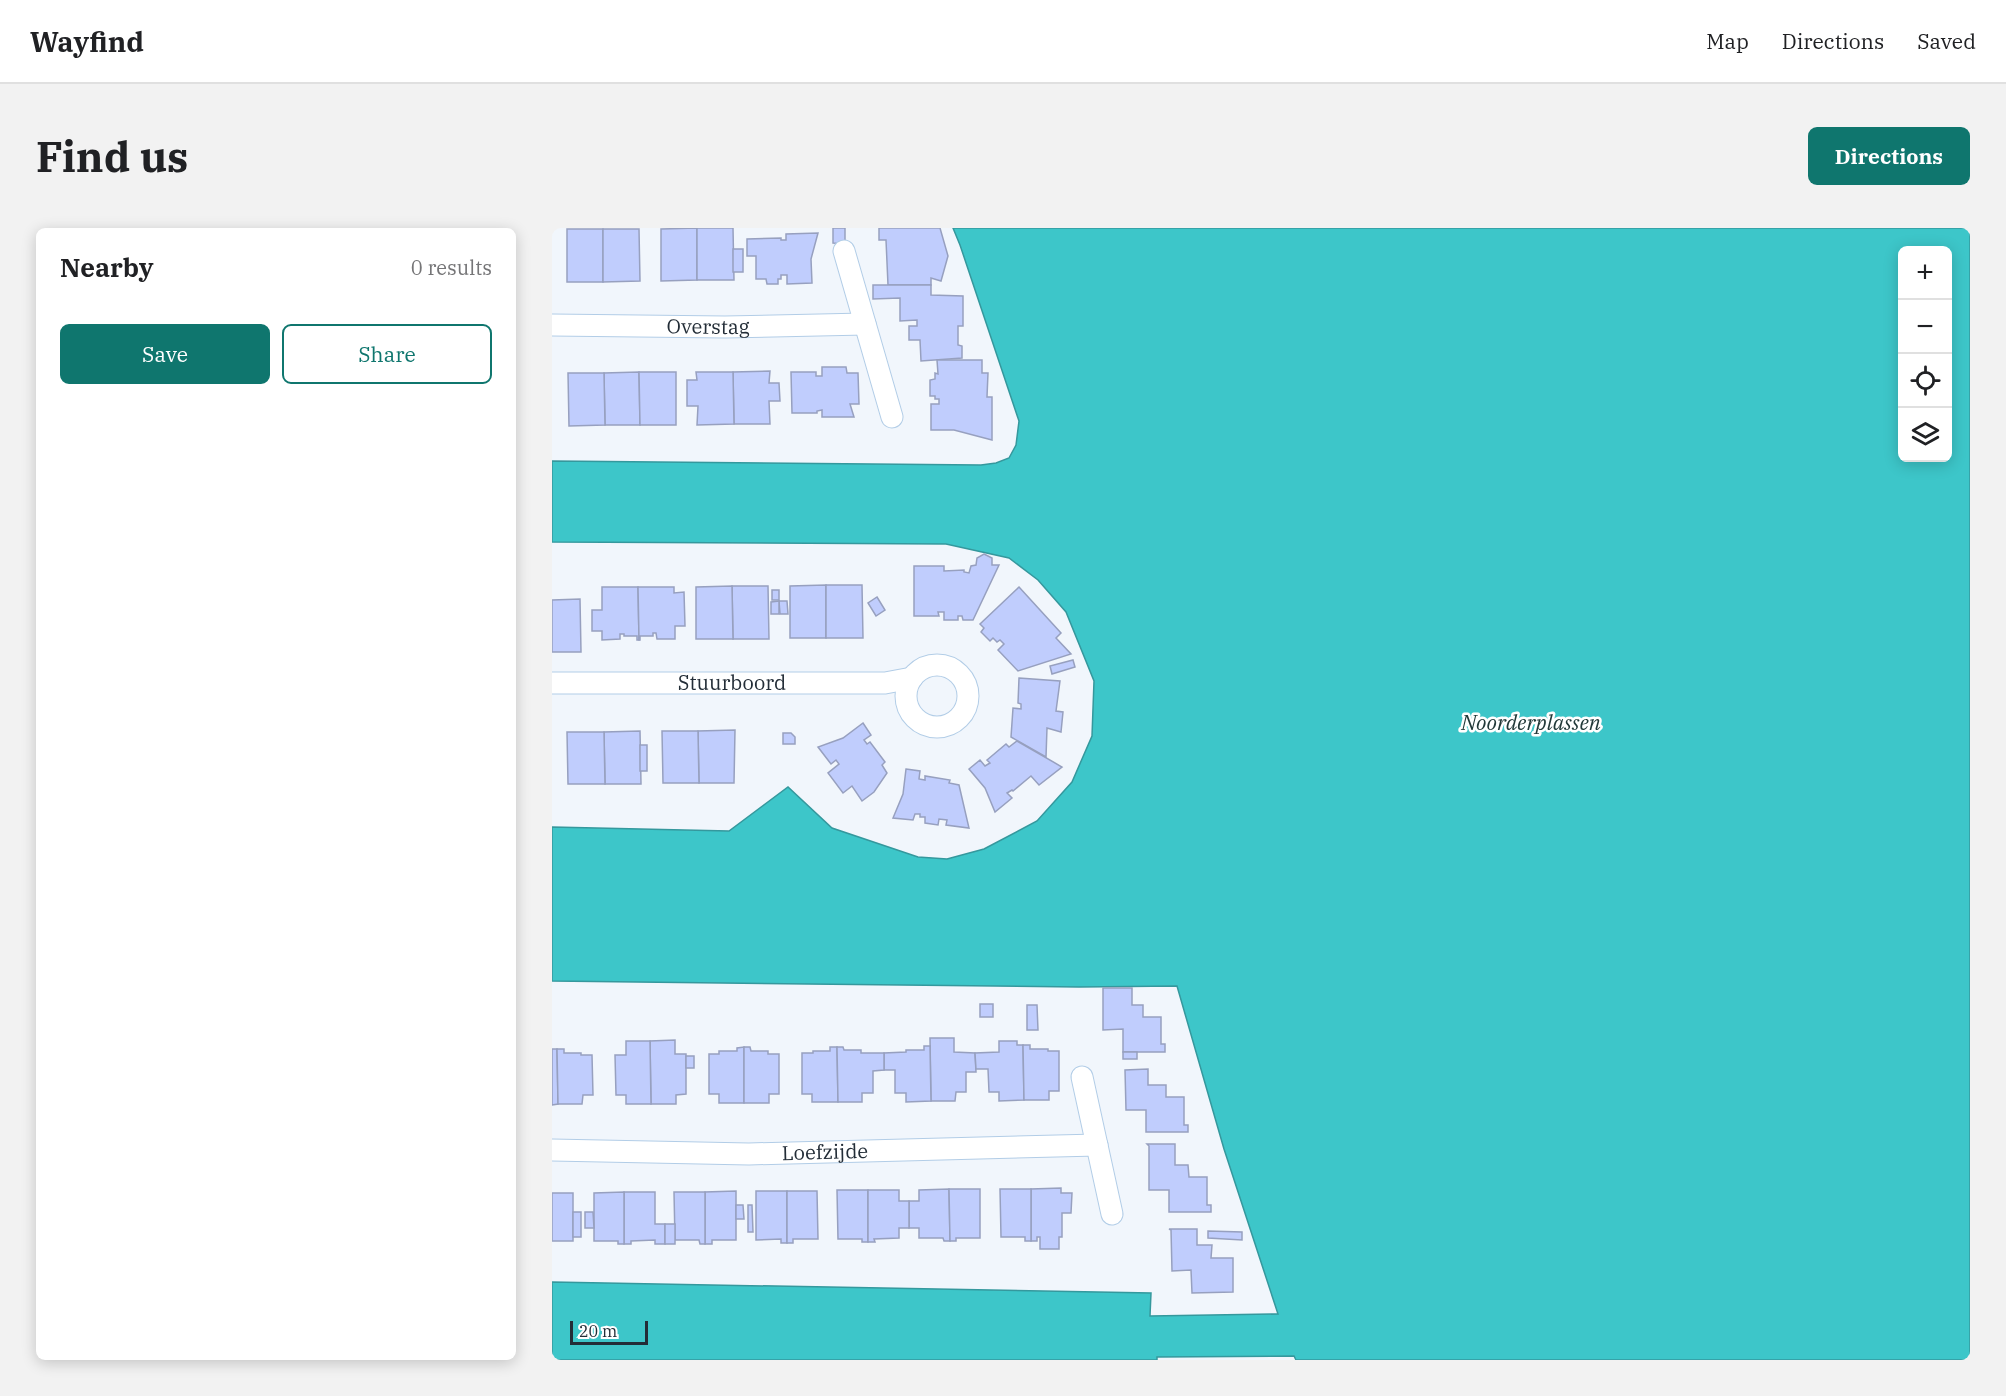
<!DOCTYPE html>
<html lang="en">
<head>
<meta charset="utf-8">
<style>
	:root { --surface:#fff; --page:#f2f2f2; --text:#202124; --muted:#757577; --line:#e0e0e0; --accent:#0f766e }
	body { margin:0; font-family:"IBM Plex Serif",serif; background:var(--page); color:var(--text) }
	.controls { position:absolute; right:18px; top:18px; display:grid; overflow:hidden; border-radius:9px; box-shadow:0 3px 15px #0003 }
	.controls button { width:54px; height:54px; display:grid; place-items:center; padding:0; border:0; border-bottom:2px solid var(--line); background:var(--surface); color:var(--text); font:30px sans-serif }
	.scale { position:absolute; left:18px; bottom:15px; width:78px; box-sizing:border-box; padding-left:6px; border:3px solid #232d37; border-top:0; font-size:16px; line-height:21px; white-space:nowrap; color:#232d37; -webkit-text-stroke:4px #fff; paint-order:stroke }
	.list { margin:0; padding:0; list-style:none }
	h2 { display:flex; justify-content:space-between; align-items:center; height:78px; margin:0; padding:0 24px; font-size:26px }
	h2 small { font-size:20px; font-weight:400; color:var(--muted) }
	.actions { display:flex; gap:12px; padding:18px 24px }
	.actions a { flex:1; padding:14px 0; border:2px solid var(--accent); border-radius:9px; text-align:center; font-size:21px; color:var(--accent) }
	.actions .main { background:var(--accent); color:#fff }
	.icon { flex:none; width:33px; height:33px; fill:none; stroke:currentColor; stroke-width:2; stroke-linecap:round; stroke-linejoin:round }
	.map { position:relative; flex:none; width:1418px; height:1132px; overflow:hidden; border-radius:9px }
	header { display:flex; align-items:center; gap:36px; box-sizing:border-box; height:84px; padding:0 30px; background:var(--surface); border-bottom:2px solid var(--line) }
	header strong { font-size:28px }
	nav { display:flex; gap:33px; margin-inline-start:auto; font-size:21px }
	.intro { display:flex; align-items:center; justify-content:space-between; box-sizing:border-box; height:144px; padding:0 36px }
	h1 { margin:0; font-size:42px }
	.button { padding:15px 27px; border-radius:9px; background:var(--accent); color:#fff; font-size:21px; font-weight:700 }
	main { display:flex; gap:36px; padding:0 36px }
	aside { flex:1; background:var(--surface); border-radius:9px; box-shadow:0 3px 15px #0003 }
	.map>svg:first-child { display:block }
</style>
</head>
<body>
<header>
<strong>Wayfind</strong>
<nav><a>Map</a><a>Directions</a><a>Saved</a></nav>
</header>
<div class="intro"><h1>Find us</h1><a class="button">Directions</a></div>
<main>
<aside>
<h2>Nearby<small>0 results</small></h2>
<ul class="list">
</ul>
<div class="actions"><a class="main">Save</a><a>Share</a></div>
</aside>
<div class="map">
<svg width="1418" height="1132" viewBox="0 0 1418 1132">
	<rect width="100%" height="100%" fill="#f1f6fc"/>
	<path fill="#3dc6c9" stroke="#35989d" stroke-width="1.5" fill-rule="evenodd" d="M401,0H1418V1132H744L742,1128L605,1129V1132H0V1054L599,1065L598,1088L726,1086L672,921L625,758L527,759L0,753V599L177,603L236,559L280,600L366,629L395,631L432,621L485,593L520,554L540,508L542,453L514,384L486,352L457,330L394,316L0,314V233L429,237L444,235L457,230L464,217L467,193L408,17ZM1350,22H1396V230H1350Z"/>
	<g fill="#c0cdfd" stroke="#97a0bf" stroke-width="1.5">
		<path d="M145,0V52L109,53V1Z"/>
		<path d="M145,0H181L182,52H145Z"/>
		<path d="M281,0H293V16L281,15Z"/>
		<path d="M327,0H388L396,28L389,53L379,50V57H336L334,12H327Z"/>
		<rect x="15" y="1" width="36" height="53"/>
		<path d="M51,1H87L88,53L51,54Z"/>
		<path d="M266,5L259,31L260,55L235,56V47H229V51H226V56H215L214,51H204V28H195V11L229,10V12H234V6Z"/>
		<rect x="181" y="21" width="10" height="23"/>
		<path d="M321,57H379V67L411,68V98H406V117L410,118V130L369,133L368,112H357V98H365V92L348,93V70L321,71Z"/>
		<path d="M385,132H430V145H436L435,169H440V212L402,202H379V176H387V171H383V168H378V152L383,151V145L386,146Z"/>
		<path d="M270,139H294L295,145H306L307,176H298L302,189H270V182L265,183V185H240L239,144H264V148H270Z"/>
		<path d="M218,143L217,155H227L228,173H217L218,196H182L181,144Z"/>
		<path d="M87,144L88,197H53L52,145Z"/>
		<path d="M87,144H124V197H88Z"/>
		<path d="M144,144H181L182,196L145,197L146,178H135V152H145Z"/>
		<path d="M16,145H52L53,197L17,198Z"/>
		<path d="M432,326L440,330V337H447L421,392H411L410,388H406V392H392V384H386L387,388H362V338H392V343L412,342V344L417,345L419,338L424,337L425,330Z"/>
		<path d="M274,357V410H238V358Z"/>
		<path d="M274,357H310L311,410H274Z"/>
		<path d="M180,358H216L217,411H181Z"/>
		<path d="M180,358L181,411H144V359Z"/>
		<path d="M50,359H86L87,412H85V408H72V406H68V411L50,412V403H40V382H50Z"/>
		<path d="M86,359H122V365L132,364L133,398H123V411H105L104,405H101V408H88V412H87Z"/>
		<path d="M467,359L509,405L504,410L519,426L466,443L446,422L452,416L448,412L445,414L441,410L438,413L429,404L432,400L428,396Z"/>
		<rect x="220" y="362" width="7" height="10"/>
		<path d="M325,369L333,382L324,388L316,375Z"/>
		<path d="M28,371L29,424H0V372Z"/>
		<path d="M227,373H235L236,386H228Z"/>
		<path d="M227,373V386H219V374Z"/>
		<path d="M521,432L523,439L500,446L498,438Z"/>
		<path d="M467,450L508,453L504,483L511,484L509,504L495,500L494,529L459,509L461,480L469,481V476L466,475Z"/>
		<path d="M311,495L319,507L312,512L315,516L318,514L333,534L330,537L335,545L322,564L310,573L300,558L291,565L276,545L287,536L284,532L279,536L266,519L291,510Z"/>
		<path d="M183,502L182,555H147L146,503Z"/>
		<path d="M88,503L89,556H53L52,504Z"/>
		<path d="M110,503H146L147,555H111Z"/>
		<path d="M15,504H52L53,556H16Z"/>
		<path d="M231,505H239L243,509V516H231Z"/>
		<path d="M465,513L510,539L487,557L479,548L461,563L460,562L455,565L460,570L443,584L433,560L417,541L428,532L433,538L438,535L435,532L454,516L457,519Z"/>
		<rect x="88" y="517" width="7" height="26"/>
		<path d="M354,541L368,543L367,551L373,552V548L398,552L397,555L407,557L417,600L394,597L395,592L387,591L386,597L373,595V589H368V586H363L361,592L341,590L351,566Z"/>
		<path d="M551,760H580V777H591V789H609V816H613V824H571V801L551,802Z"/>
		<rect x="428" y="776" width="13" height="13"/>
		<path d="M475,777H485L486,802H475Z"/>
		<path d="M378,810H402V824L423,825L424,844H414V864H404L403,873H379Z"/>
		<path d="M123,812V826H134V866L124,867V876H99L98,813Z"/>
		<path d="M74,813H98L99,876H74V867H64L63,827H74Z"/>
		<path d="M447,813H465V817H471L472,872L447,873V864H437L436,841H424L423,825L447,824Z"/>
		<path d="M471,817H478V821H496V823H507V863H497V872H472Z"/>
		<path d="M372,818H378L379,873L354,874V865H343V842H332V825L354,824V822H372Z"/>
		<path d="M192,819V875H167V866H157V826H167V823H185V820Z"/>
		<path d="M192,819H198L199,823H216V826H227V866H217V875H192Z"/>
		<path d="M278,819H285L286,874H260V866H250V825H261V823H278Z"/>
		<path d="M285,819H291L292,822H309V825H332V842L321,843V865H310V874H286Z"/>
		<path d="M0,821H5L6,876L0,877Z"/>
		<path d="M5,821H12V825H29V827H40L41,867H31L30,876H6Z"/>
		<rect x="571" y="824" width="14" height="7"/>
		<rect x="134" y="828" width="8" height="12"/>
		<path d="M596,841V857H614V869H632V897H636V904H594V882H574L573,842Z"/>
		<path d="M595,916H623V937H636L637,949H655V977H659V984H617V962H597V918Z"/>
		<path d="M509,960V965H520L519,985H510V1009H507V1021H488V1009H485V1013H479V961Z"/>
		<path d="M397,961L398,1013H392L391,1010H367V1000H357V973H367V962Z"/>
		<path d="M397,961H428V1010H404V1013H398Z"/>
		<path d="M448,961H479V1013H473V1009H449Z"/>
		<path d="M285,962H316V1014H310V1011H286Z"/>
		<path d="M316,962H347V973H357V1000H347V1010L322,1011L323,1014H316Z"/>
		<path d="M184,963V1012H160V1016H153V964Z"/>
		<path d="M204,963H235V1015H229V1011L204,1012Z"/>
		<path d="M235,963H265L266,1011H241V1015H235Z"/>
		<path d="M72,964H103V996H113V1016H103V1012L79,1013V1016H72Z"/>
		<path d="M72,964V1016H66V1013H42V965Z"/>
		<path d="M122,964H153V1016H148L147,1012H123Z"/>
		<rect x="0" y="965" width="21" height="48"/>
		<path d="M184,977H191L192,991H184Z"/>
		<path d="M196,977H200L201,1004H196Z"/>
		<rect x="21" y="984" width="8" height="25"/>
		<path d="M33,984H41L42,1000H33Z"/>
		<rect x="113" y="996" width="10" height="20"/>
		<path d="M617,1001H645V1017H660L659,1030H681V1064L640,1065L639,1042L620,1043L619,1002Z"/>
		<path d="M656,1003L690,1004V1012L656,1010Z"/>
	</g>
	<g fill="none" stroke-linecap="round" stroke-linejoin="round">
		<defs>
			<g id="minor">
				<path d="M292,23L340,189"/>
				<path id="s1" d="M0,97L173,99L313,96"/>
				<circle cx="385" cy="468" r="31"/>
				<path id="s2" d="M0,455H333L360,450"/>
				<path d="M530,849L560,986"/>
				<path id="s3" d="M0,922L197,926L545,917"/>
			</g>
		</defs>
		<use href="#minor" stroke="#b2cde7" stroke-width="23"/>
		<use href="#minor" stroke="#fff" stroke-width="21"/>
	</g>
	<g text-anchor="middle" stroke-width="5" stroke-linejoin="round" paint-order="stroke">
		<g font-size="20" fill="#232d37" stroke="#fff">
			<text dy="7" stroke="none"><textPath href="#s1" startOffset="156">Overstag</textPath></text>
			<text dy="7" stroke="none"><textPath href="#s2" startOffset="180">Stuurboord</textPath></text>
			<text dy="7" stroke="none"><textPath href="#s3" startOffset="273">Loefzijde</textPath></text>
		</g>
		<g font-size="21" font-style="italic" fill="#223939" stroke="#fff">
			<text x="979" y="502">Noorderplassen</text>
		</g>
	</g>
</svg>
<div class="controls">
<button>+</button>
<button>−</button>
<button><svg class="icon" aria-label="locate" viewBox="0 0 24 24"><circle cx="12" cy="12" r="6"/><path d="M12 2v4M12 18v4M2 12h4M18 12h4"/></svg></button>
<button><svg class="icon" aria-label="layers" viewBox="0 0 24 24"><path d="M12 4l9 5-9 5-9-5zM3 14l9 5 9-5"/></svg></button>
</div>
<div class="scale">20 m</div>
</div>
</main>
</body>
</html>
